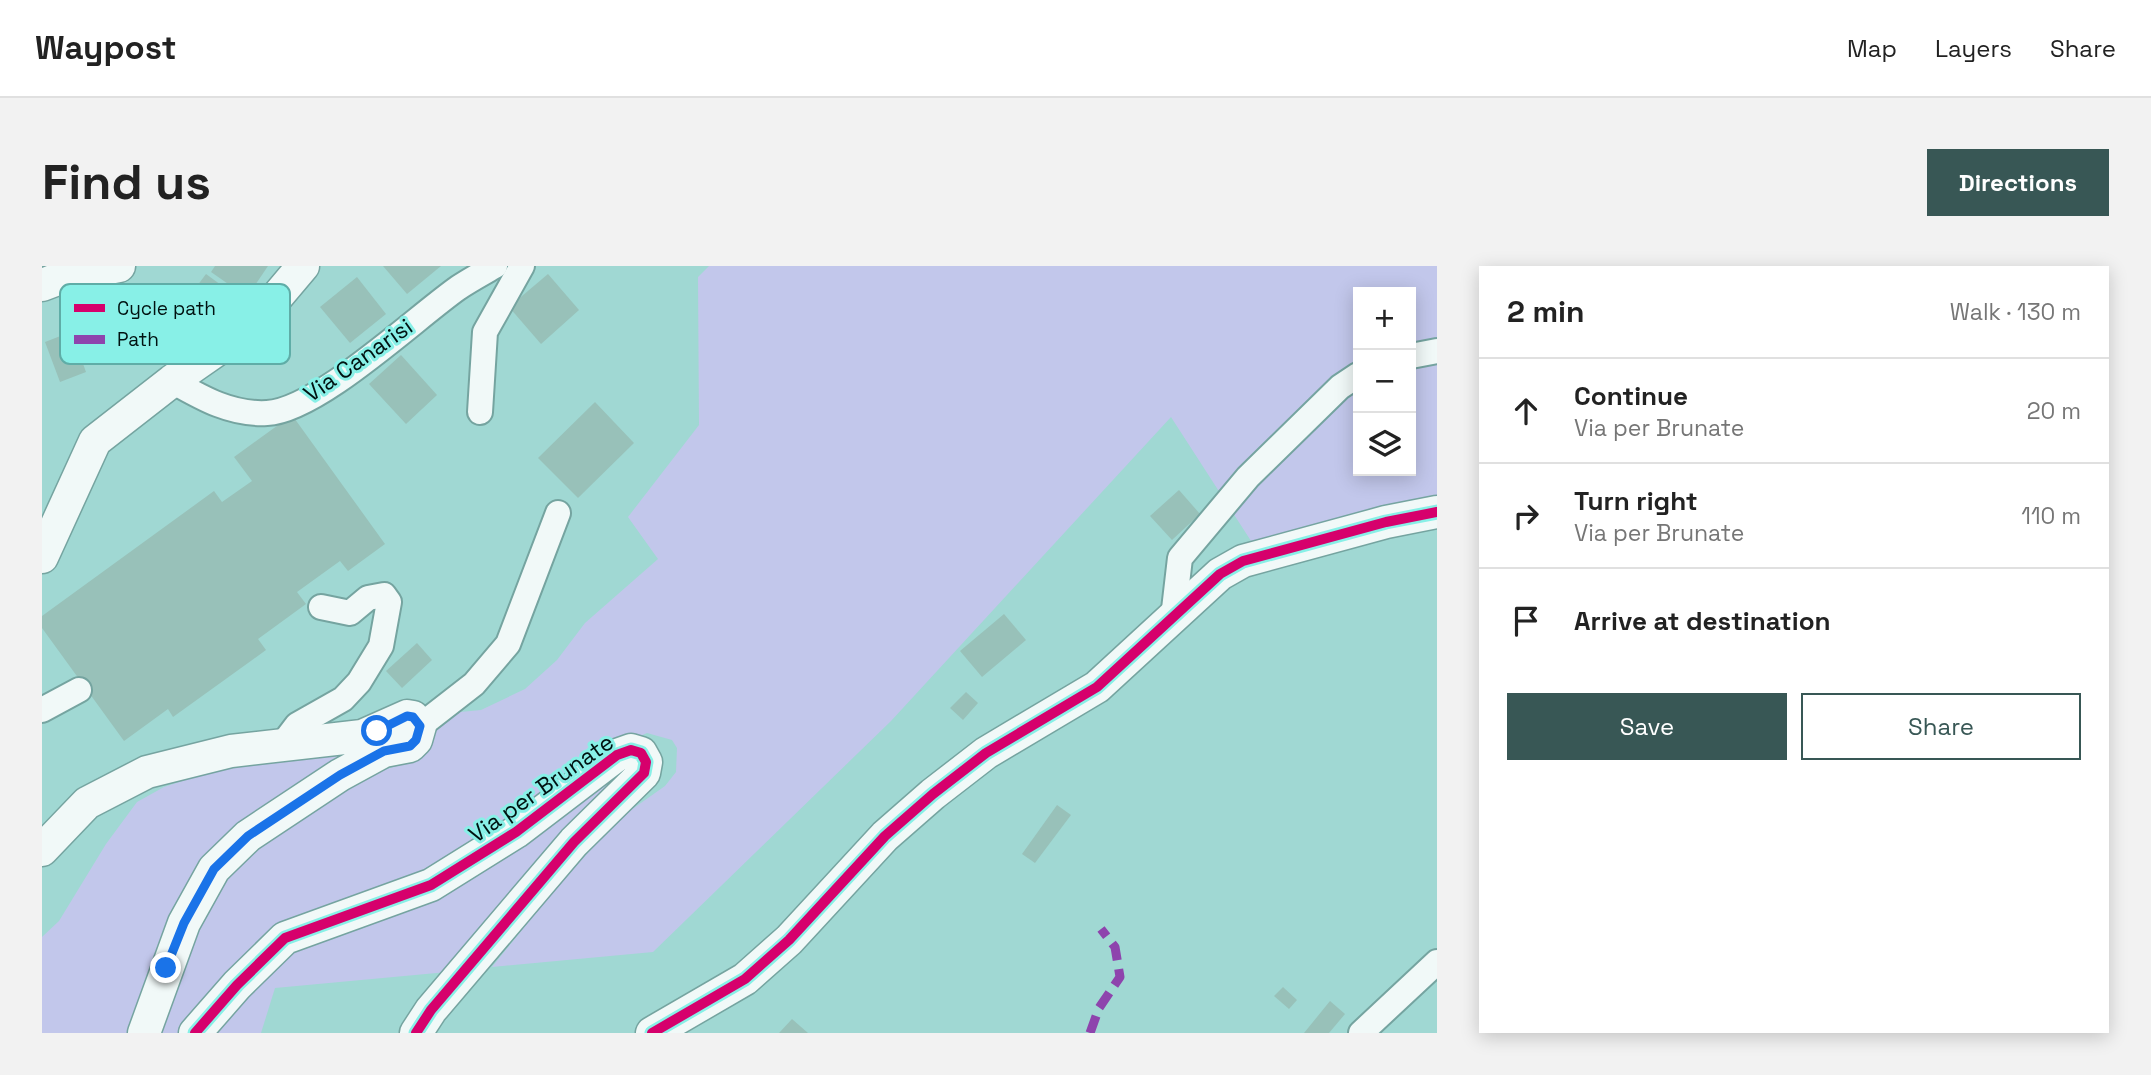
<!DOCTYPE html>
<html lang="en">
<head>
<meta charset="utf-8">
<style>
	:root { --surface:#fff; --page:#f2f2f2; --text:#222; --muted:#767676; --line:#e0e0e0; --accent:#385755 }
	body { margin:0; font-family:"Space Grotesk",sans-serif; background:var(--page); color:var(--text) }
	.controls { position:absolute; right:21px; top:21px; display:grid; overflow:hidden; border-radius:0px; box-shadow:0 4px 18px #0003 }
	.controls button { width:63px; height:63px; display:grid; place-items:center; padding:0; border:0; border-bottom:2px solid var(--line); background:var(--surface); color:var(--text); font:35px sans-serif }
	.stop { position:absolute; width:21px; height:21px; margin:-16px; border:5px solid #1a73e8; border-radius:50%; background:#fff }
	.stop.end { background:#1a73e8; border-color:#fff; box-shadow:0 2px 7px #0008 }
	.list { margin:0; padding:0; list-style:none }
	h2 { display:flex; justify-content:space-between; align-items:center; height:91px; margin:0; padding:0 28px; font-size:30px }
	h2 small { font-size:23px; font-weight:400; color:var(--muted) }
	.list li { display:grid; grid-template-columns:46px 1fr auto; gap:21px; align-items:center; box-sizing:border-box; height:105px; padding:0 28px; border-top:2px solid var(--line) }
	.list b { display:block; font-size:26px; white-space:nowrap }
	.list p { margin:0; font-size:23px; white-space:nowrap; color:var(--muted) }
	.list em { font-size:23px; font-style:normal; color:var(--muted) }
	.actions { display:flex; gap:14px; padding:21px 28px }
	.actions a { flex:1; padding:16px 0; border:2px solid var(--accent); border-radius:0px; text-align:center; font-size:24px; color:var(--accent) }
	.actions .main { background:var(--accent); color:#fff }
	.icon { flex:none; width:38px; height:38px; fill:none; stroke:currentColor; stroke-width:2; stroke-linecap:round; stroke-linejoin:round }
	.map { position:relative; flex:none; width:1395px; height:767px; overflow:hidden; border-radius:0px }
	header { display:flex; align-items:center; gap:42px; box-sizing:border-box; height:98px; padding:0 35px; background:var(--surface); border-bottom:2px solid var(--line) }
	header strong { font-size:33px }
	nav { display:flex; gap:38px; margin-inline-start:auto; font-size:24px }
	.intro { display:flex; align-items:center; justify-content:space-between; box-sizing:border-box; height:168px; padding:0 42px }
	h1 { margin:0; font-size:49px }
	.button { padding:18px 32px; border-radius:0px; background:var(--accent); color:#fff; font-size:24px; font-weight:700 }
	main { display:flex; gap:42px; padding:0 42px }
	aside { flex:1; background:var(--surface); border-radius:0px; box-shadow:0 4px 18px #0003 }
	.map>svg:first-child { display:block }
</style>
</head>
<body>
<header>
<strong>Waypost</strong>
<nav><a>Map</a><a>Layers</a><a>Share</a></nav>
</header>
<div class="intro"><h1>Find us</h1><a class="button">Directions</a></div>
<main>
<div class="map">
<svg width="1395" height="767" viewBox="0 0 1395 767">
	<rect width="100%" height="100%" fill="#a0d8d3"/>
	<g fill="#c2c7eb" fill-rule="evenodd">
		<path d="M667,0H1395V231L1211,278L1129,151L849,455L611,686L450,701L517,618L579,551L623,520L634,506L635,482L630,474L605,467L589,474L388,612L246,665L141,767H115L116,753L181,608L212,578L306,520L341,504L369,496L381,486L391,467L418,446L439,444L483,423L515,394L543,357L616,293L586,251L657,159L656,11ZM1316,26H1369V205H1316Z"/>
		<path d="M336,475L204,563L94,767H0V671L17,655L64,578L95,536L122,521L189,499Z"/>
		<path d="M575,500L593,504L416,705L233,722L219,767H172L187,745L249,686Z"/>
	</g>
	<g fill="#98c1b9">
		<path d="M173,0H226L205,31L169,6Z"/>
		<path d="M341,0H399L365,28Z"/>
		<path d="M164,8L194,30L179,50L149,28Z"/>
		<path d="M506,8L537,44L499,78L467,41Z"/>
		<path d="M315,11L344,48L308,77L278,41Z"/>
		<path d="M52,57L63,87L40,95L44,106L18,116L3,76Z"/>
		<path d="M359,89L395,129L364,158L327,118Z"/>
		<path d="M553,136L592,177L536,232L496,192Z"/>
		<path d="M250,149L343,278L306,305L298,295L255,326L264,338L216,373L224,384L131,451L126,443L82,475L0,362V350L172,225L180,236L210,215L192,191Z"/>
		<path d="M1137,224L1158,248L1130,274L1108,250Z"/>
		<path d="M962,348L984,374L940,411L918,385Z"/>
		<path d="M375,377L390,394L360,422L344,405Z"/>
		<path d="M924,426L936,437L921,454L908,442Z"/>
		<path d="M1015,539L1029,549L993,597L980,588Z"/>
		<path d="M1241,721L1255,734L1247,743L1232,730Z"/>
		<path d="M1288,735L1303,748L1287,767H1262Z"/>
		<path d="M750,753L766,767H737Z"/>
	</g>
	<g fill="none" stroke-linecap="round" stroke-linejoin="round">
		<defs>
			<g id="minor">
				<path d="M1369,90L1395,85"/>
				<path d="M130,115C160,132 189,149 225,147C275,145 372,53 416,22C428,14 441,7 453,0"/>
				<path d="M438,146L443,66L480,0"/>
				<path d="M1131,352L1138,292L1206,211L1298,121L1316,109"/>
				<path d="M0,444L37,424"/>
				<path d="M378,460L432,418L466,378L516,247"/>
				<path d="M239,480L255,459L301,433L317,416L339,380L347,336L342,329L326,332L308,347L279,341"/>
				<path d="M1319,767L1395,696"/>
			</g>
			<g id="tertiary">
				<path d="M0,19L21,11L77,0"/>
				<path d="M0,291L53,175L130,115L212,58L261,0"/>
				<path d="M0,584L45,537L105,506L189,485L320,470L365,450L371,451L378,460L374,474L368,480L342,485L298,509L206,570L172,603L142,657L102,767"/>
				<path d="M153,767L195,719L243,672L389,619L474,566L575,489L589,484L599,487L604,496L602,507L532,576L389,744L374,767"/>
				<path d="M610,767L703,713L747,674L843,570L891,528L944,487L1055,421L1178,308L1201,295L1344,256L1395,246"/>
			</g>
		</defs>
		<use href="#minor" stroke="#75a4a0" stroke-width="28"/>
		<use href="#tertiary" stroke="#75a4a0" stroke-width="35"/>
		<use href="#minor" stroke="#f1f9f8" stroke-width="24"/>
		<use href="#tertiary" stroke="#f1f9f8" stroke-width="32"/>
		<path stroke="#8e44ad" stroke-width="9" stroke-dasharray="18 9" stroke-linecap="butt" d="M1048,767L1057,742L1078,711L1073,681L1059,663"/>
		<defs>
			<g id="cycleway">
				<path d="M153,767L195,719L243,672L389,619L474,566L575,489L589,484L599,487L604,496L602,507L532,576L389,744L374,767"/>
				<path d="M610,767L703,713L747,674L843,570L891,528L944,487L1055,421L1178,308L1201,295L1344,256L1395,246"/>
			</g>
		</defs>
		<use href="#cycleway" stroke="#88f0e7" stroke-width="15"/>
		<use href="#cycleway" stroke="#d6006c" stroke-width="10"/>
	</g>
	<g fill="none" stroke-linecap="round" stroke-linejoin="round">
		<path stroke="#1a73e8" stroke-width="9" d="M124,702L142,657L172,603L206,570L298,509L342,485L368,480L374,474L378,460L371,451L365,450L335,465"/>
	</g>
	<g text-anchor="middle" stroke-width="6" stroke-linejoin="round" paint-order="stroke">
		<g font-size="23" fill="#001211" stroke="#88f0e7">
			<text transform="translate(316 94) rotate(-35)" y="8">Via Canarisi</text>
			<text transform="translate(499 522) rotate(-35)" y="8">Via per Brunate</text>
		</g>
	</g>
	<rect x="18" y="18" width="230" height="80" rx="10" fill="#88f0e7" stroke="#5fada7" stroke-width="2"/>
	<rect x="32" y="38" width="31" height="8" fill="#d6006c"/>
	<rect x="32" y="69" width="31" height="9" fill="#8e44ad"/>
	<g font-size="19" fill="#001211">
		<text x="75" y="49">Cycle path</text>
		<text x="75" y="80">Path</text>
	</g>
</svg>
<div class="controls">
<button>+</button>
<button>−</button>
<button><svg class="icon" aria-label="layers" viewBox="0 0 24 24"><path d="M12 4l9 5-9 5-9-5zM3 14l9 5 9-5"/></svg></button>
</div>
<div class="stop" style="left:335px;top:465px"></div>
<div class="stop end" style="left:124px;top:702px"></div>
</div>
<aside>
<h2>2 min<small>Walk · 130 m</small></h2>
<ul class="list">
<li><svg class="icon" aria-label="ahead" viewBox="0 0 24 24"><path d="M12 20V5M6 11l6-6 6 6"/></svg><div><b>Continue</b><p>Via per Brunate</p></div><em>20 m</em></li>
<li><svg class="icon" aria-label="right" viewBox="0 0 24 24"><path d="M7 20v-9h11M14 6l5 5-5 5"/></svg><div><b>Turn right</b><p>Via per Brunate</p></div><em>110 m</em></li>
<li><svg class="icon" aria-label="arrive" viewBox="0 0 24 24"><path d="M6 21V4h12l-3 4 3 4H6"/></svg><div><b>Arrive at destination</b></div></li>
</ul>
<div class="actions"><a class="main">Save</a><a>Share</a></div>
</aside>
</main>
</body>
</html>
